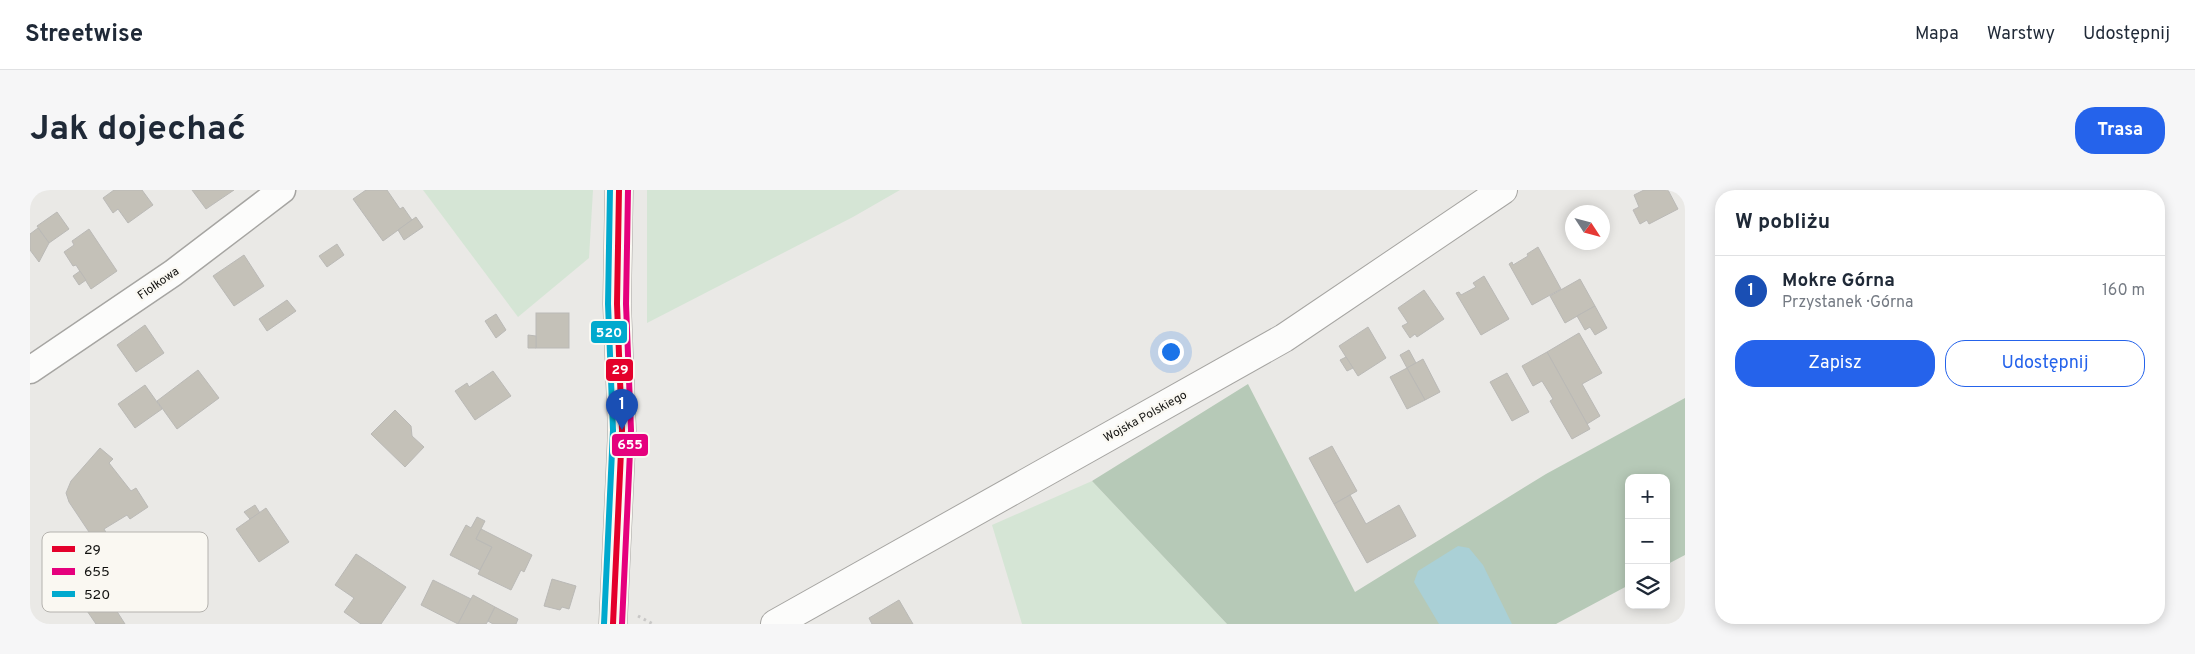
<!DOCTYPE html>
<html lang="pl">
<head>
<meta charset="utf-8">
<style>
	:root { --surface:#fff; --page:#f6f6f7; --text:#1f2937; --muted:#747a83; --line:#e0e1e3; --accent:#2563eb }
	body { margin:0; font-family:Overpass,sans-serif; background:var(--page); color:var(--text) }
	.controls { position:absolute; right:15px; bottom:15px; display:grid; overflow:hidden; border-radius:10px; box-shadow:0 2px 12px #0003 }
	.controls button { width:45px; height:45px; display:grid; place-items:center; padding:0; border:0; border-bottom:1px solid var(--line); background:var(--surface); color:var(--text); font:25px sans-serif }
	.compass { position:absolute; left:1535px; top:15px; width:45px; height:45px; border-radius:50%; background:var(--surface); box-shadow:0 2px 12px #0003; rotate:126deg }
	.you { position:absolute; left:1140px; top:161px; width:18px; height:18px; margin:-12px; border:4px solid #fff; border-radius:50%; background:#1a73e8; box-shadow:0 0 0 8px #1a73e833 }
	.badge { display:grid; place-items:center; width:32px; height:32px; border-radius:50%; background:var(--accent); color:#fff; font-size:16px; font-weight:700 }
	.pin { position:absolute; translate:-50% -41px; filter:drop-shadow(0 1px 2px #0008) }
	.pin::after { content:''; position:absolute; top:26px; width:18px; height:15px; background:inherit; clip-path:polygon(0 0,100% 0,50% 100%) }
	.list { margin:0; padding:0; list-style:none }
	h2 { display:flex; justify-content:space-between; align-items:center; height:65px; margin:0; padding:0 20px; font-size:21px }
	h2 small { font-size:16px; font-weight:400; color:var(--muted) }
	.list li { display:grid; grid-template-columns:32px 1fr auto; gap:15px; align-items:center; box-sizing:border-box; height:70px; padding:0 20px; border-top:1px solid var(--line) }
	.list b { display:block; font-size:19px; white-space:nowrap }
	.list p { margin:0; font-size:16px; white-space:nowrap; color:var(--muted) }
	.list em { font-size:16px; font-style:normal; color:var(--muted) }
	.actions { display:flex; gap:10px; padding:15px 20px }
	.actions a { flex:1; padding:11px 0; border:1px solid var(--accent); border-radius:20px; text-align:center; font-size:18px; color:var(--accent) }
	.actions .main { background:var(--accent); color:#fff }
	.icon { flex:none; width:28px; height:28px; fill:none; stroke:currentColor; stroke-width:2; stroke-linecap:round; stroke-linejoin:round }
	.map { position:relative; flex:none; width:1655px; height:434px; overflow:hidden; border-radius:20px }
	header { display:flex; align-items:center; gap:30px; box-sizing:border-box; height:70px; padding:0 25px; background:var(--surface); border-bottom:1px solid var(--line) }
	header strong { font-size:24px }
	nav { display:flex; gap:28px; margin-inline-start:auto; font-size:18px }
	.intro { display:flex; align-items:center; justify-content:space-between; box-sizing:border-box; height:120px; padding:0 30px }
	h1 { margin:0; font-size:35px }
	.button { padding:12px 22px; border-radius:20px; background:var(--accent); color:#fff; font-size:18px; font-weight:700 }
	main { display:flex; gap:30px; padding:0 30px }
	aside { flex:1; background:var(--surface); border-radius:20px; box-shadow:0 2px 12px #0003 }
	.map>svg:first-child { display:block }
</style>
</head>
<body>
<header>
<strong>Streetwise</strong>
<nav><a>Mapa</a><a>Warstwy</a><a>Udostępnij</a></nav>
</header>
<div class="intro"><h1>Jak dojechać</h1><a class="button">Trasa</a></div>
<main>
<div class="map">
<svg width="1655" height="434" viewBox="0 0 1655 434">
	<rect width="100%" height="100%" fill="#eae9e6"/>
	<g fill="#d5e5d5">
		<path d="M393,0H563L559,68L488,127Z"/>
		<path d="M617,0H870L823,27L617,133Z"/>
		<path d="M1062,291L1197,434H992L962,335Z"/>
	</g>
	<path fill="#b6c9b7" d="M1218,194L1325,402L1516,284L1655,208V365L1636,375V288H1599V395L1526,434H1197L1062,291Z"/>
	<path fill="#aad0d6" d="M1428,356L1439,358L1453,375L1482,434H1409L1384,392L1388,381Z"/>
	<g fill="#c4c1b8" stroke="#bab9b6">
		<path d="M84,0H112L123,15L98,33L88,19L83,23L73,8Z"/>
		<path d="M162,0H204L176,19Z"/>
		<path d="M336,0H357L370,19L373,17L382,30L353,51L323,9Z"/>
		<path d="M1614,0H1638L1648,19L1619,34L1617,30L1610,34L1603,20L1609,17L1604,5Z"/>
		<path d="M27,22L39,39L19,53L7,36Z"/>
		<path d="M386,27L393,37L374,50L368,40Z"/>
		<path d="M8,38L19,53L9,72L0,60V44Z"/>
		<path d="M59,39L87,81L61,99L46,75L43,76L34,62L44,55L42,51Z"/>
		<path d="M307,54L314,65L297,77L289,66Z"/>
		<path d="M1508,57L1531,99L1502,115L1479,74L1482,72L1483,75L1498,66L1497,64Z"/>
		<path d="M214,65L234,96L204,116L183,86Z"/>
		<path d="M50,81L56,90L49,95L43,86Z"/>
		<path d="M1454,86L1479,129L1451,145L1426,103L1429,102L1431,105L1446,97L1443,93Z"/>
		<path d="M1550,89L1565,116L1535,133L1520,106Z"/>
		<path d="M1394,100L1414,129L1387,147L1385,144L1380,148L1372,136L1378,133L1368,118Z"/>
		<path d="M257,110L266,121L237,141L229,129Z"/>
		<path d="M1565,116L1577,138L1565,145L1560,137L1555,140L1547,126Z"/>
		<rect x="506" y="123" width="33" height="35"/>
		<path d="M466,124L476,140L466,148L455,131Z"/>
		<path d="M115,135L134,163L106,182L87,155Z"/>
		<path d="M1338,137L1356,168L1328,186L1309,156Z"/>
		<path d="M1549,143L1572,183L1552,194L1570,226L1557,234L1517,162Z"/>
		<path d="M498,145L506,146V158H498Z"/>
		<path d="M1379,160L1386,173L1377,178L1370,165Z"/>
		<path d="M1517,162L1560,239L1542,249L1520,211L1523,209L1512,191L1503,196L1492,176Z"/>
		<path d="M1316,167L1323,178L1317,181L1310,170Z"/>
		<path d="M1393,169L1410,202L1395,210L1377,178Z"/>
		<path d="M1377,178L1395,210L1377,219L1360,187Z"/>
		<path d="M168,180L189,208L147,239L127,211Z"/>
		<path d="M463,181L481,206L445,230L425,201L437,193L439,197Z"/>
		<path d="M1477,183L1499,222L1482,231L1460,192Z"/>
		<path d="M115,195L132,219L105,238L88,214Z"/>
		<path d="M365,220L381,236L382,246L394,257L375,277L341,244Z"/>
		<path d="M1302,256L1327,301L1304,314L1279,268Z"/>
		<path d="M70,258L83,269L79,273L101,301L106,298L118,317L100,329L97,325L74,339L77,344L65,351L39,312L36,303L41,291Z"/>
		<path d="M1320,305L1336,334L1369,315L1386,346L1337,373L1304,314Z"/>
		<path d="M225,315L230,323L220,329L214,322Z"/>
		<path d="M236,318L259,352L229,372L206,339Z"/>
		<path d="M447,327L455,331L446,349L462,357L450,380L420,365L436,335L441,338Z"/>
		<path d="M451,339L502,365L494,382L491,380L481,400L448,384L462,357L446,349Z"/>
		<path d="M326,364L376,397L351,434H331L314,422L324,408L305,395Z"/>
		<path d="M522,389L546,396L539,419L532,417L530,420L514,416Z"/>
		<path d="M403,390L441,409L428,434L391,415Z"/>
		<path d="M72,398L95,434H66L51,412Z"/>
		<path d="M443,405L465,417L458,431L456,434H428Z"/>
		<path d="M869,410L883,434H842L839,428Z"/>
		<path d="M465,417L488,429L486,434H463L458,431Z"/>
	</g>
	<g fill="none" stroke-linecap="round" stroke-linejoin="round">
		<defs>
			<g id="minor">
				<path d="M0,180L143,83L252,0"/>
				<path d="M583,434L592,240L587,114L589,0"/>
			</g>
			<path id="tertiary" d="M745,434L1254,148L1473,0"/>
		</defs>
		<use href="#minor" stroke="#a6a5a2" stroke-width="29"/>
		<use href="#tertiary" stroke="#a6a5a2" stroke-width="30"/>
		<path stroke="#c8c7c6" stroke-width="3" stroke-dasharray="2.5 4" stroke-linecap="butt" d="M608,426L623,434"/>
		<use href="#minor" stroke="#fcfcfb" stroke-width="26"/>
		<use href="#tertiary" stroke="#fcfcfb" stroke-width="28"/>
		<defs>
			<path id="bus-1" d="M583,434L592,240L587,114L589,0"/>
			<path id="bus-2" d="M592,434L601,240L596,114L598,0"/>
			<path id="bus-3" d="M574,434L583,240L578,114L580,0"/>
		</defs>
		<use href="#bus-1" stroke="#faf8f2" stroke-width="10"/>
		<use href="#bus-2" stroke="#faf8f2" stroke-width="10"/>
		<use href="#bus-3" stroke="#faf8f2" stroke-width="10"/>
		<use href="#bus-1" stroke="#e4002b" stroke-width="6"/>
		<use href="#bus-2" stroke="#e5007d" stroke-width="6"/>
		<use href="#bus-3" stroke="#00a9ce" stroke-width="6"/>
	</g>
	<g text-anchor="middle" stroke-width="4.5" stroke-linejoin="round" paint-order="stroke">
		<g font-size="12" fill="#10100e" stroke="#faf8f2">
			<text transform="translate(128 93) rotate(-35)" y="4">Fiołkowa</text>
			<text transform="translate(1115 226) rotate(-29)" y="4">Wojska Polskiego</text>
		</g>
	</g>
	<rect x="12" y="342" width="166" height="80" rx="8" fill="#faf8f2" stroke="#b4b2ae" stroke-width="1"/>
	<rect x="22" y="356" width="23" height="6" fill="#e4002b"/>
	<rect x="22" y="378" width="23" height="7" fill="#e5007d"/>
	<rect x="22" y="401" width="23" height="6" fill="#00a9ce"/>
	<g font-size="14" fill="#10100e">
		<text x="54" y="364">29</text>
		<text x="54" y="386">655</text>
		<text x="54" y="409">520</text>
	</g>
	<g stroke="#faf8f2" stroke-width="2">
		<rect x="560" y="130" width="38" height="24" rx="5" fill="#00a9ce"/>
		<rect x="575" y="168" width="29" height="24" rx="5" fill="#e4002b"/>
		<rect x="581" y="243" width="38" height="24" rx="5" fill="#e5007d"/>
	</g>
	<g font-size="14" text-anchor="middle" font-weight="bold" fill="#fff">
		<text x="579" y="147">520</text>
		<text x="590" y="184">29</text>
		<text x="600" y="259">655</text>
	</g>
</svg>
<div class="controls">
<button>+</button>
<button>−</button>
<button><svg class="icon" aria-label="layers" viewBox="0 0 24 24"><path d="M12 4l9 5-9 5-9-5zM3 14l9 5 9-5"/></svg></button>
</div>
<svg class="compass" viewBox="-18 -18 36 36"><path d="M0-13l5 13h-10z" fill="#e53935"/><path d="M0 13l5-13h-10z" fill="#747a83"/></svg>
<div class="you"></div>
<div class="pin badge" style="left:592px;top:240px;background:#1a4fb4">1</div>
</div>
<aside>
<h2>W pobliżu<small></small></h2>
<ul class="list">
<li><span class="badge" style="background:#1a4fb4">1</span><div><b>Mokre Górna</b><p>Przystanek · Górna</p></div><em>160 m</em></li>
</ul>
<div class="actions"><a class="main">Zapisz</a><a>Udostępnij</a></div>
</aside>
</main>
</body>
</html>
